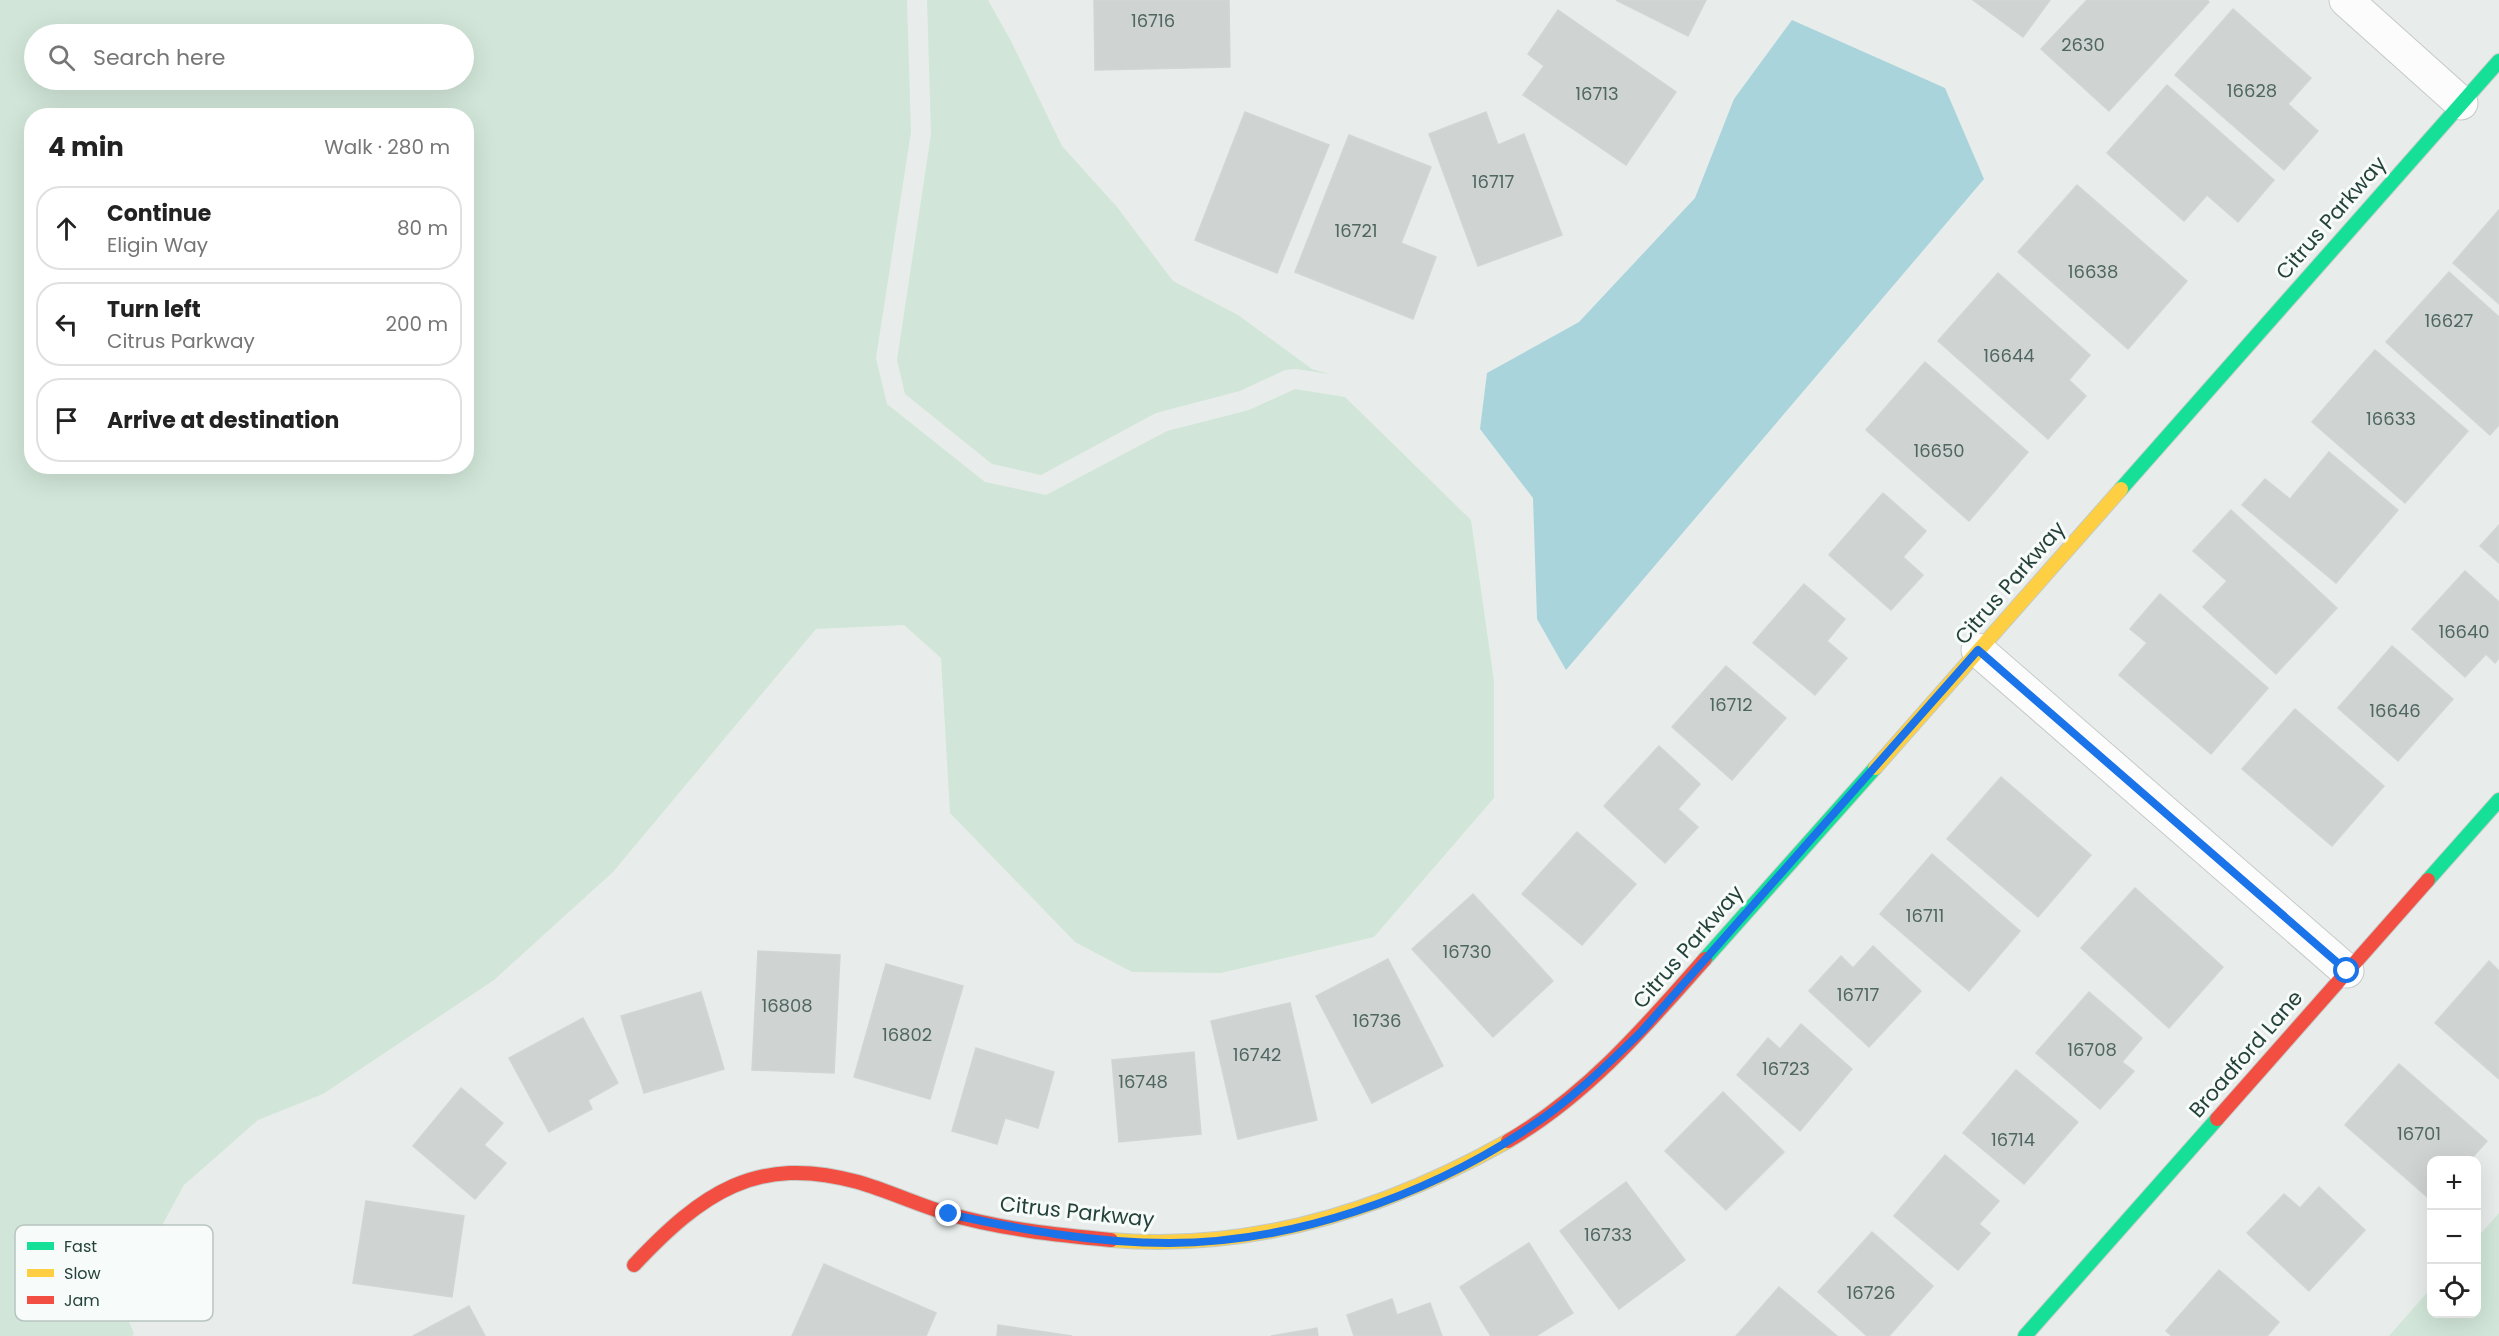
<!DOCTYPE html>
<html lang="en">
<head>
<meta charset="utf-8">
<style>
	:root { --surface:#fff; --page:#f6f6f6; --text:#222; --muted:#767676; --line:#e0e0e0 }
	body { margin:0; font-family:Poppins,sans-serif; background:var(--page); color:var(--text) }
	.controls { position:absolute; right:18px; bottom:18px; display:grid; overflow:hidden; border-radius:12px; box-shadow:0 6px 24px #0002 }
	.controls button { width:54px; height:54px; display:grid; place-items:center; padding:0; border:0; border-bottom:2px solid var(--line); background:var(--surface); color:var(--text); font:30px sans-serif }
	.stop { position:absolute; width:18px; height:18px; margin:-14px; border:4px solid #1a73e8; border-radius:50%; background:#fff }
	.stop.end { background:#1a73e8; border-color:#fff; box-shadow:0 2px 6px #0008 }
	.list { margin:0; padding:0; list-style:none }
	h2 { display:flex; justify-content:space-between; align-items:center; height:78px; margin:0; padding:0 24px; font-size:26px }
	h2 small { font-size:20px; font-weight:400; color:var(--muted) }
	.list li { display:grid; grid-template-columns:39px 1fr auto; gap:18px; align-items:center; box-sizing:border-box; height:84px; margin:0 12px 12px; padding:0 12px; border:2px solid var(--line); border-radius:24px }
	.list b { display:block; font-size:22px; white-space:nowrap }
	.list p { margin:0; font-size:20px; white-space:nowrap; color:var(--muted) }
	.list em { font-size:20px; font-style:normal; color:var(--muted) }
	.icon { flex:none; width:33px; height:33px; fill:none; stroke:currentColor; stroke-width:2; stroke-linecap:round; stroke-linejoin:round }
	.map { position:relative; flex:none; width:2499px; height:1336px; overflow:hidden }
	.search { position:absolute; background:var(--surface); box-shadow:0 6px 24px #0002; left:24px; top:24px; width:450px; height:66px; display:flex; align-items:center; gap:15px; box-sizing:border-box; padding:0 21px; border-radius:33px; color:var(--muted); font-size:22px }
	.panel { position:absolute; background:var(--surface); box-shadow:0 6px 24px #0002; left:24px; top:108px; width:450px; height:366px; border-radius:24px }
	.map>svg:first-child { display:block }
</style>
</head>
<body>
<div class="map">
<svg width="2499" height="1336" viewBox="0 0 2499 1336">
	<rect width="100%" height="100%" fill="#e8edeb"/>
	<g fill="#d1e6d8" fill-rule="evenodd">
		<path d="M0,0H907L911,132L876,358L887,404L985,482L1046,495L1167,431L1249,410L1295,389L1345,397L1471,520L1494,681V798L1374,937L1221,973L1132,972L1075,942L950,813L941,658L904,625L816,629L613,872L494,980L323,1094L258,1120L184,1185L121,1301L134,1334L132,1336H0ZM464,34V80H34V34ZM32,116H466V466H32Z"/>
		<path d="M927,0H988L1011,41L1062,146L1117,207L1173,281L1238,315L1312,369L1329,374L1296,369L1285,370L1240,391L1156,413L1041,475L992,464L905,394L897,360L931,134Z"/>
		<path d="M2499,1213V1336H2389L2431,1288L2432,1314H2476L2477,1238Z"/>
	</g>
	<path fill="#a9d4db" d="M1792,20L1945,88L1984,179L1566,670L1537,619L1533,498L1480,429L1487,373L1579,322L1695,198L1734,99Z"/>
	<g fill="#cfd4d2" stroke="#d1d6d4" stroke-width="1.5">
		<path d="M1094,0H1229L1230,67L1095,70Z"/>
		<path d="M1616,0H1706L1688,36Z"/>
		<path d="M1973,0H2050L2023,37Z"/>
		<path d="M2087,0H2207L2209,2L2109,111L2041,49Z"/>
		<path d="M2233,9L2311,78L2288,104L2318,131L2284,170L2175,75Z"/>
		<path d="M1558,10L1676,92L1626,165L1523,95L1544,66L1528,54Z"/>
		<path d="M2167,85L2274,180L2238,222L2207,195L2184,221L2107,153Z"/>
		<path d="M1245,112L1329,145L1277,273L1195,240Z"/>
		<path d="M1486,112L1498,145L1524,134L1562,235L1478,266L1429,134Z"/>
		<path d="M1349,135L1431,167L1401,243L1436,257L1413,319L1295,272Z"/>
		<path d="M2077,185L2187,281L2128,349L2018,252Z"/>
		<path d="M2499,210V304L2453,263Z"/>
		<path d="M2449,272L2499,317V425L2490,435L2386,342Z"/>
		<path d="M1998,273L2090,355L2069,380L2086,396L2048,439L1938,341Z"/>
		<path d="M2375,350L2468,431L2405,503L2312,422Z"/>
		<path d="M1925,362L2028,452L1969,521L1866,430Z"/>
		<path d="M2329,452L2398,510L2336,583L2242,505L2265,479L2290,499Z"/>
		<path d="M1883,493L1926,531L1903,557L1923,575L1891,610L1829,555Z"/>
		<path d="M2231,510L2337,608L2276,674L2203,607L2227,581L2193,551Z"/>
		<path d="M2499,525V563L2480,546Z"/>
		<path d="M2465,571L2499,602V658L2495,663L2486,654L2465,677L2412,629Z"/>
		<path d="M1804,584L1845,619L1827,641L1847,658L1815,695L1753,643Z"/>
		<path d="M2160,594L2268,688L2211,754L2119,675L2147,643L2130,629Z"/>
		<path d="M2392,646L2453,699L2398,761L2338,708Z"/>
		<path d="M1726,666L1786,718L1732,780L1672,727Z"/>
		<path d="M2295,709L2384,786L2332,846L2242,769Z"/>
		<path d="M1659,746L1700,784L1678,809L1698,827L1665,863L1604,806Z"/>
		<path d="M2001,777L2091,855L2038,917L1947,839Z"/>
		<path d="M1577,832L1636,884L1582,945L1522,894Z"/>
		<path d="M1932,854L2020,931L1969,991L1880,914Z"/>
		<path d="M2135,888L2223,967L2169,1028L2081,948Z"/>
		<path d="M1473,894L1553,981L1493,1037L1412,949Z"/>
		<path d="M1873,946L1921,991L1869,1047L1809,991L1841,956L1853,968Z"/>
		<path d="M758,951L840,955L834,1073L752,1070Z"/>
		<path d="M1388,959L1443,1066L1372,1103L1316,996Z"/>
		<path d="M2489,961L2499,971V1079L2435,1023Z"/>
		<path d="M886,964L963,986L930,1099L854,1077Z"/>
		<path d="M701,992L724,1069L644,1093L621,1016Z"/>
		<path d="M2089,992L2142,1038L2122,1062L2134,1071L2100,1109L2036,1053Z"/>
		<path d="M1290,1003L1317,1120L1238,1139L1211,1021Z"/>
		<path d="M583,1018L618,1083L588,1100L592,1109L549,1132L509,1058Z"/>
		<path d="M1801,1024L1852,1069L1800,1131L1737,1075L1768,1038L1780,1049Z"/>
		<path d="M976,1048L1054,1072L1038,1128L1005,1118L997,1144L952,1131Z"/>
		<path d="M1194,1052L1201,1134L1119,1142L1112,1060Z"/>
		<path d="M2399,1064L2487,1141L2470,1160H2432V1201L2345,1125Z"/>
		<path d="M2016,1070L2078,1122L2024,1184L1963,1133Z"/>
		<path d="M461,1088L503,1123L484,1145L506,1163L475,1199L413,1146Z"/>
		<path d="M1723,1092L1784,1152L1726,1210L1665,1151Z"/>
		<path d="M1945,1155L1999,1201L1979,1224L1990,1233L1958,1270L1894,1216Z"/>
		<path d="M1626,1182L1685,1260L1619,1309L1560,1231Z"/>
		<path d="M2319,1187L2365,1230L2309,1291L2247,1233L2284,1194L2300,1208Z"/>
		<path d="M366,1201L464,1216L452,1297L353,1283Z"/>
		<path d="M1872,1232L1933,1286L1889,1336H1867L1818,1292Z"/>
		<path d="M1529,1243L1573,1313L1536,1336H1491L1460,1287Z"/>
		<path d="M824,1264L936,1313L926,1336H792Z"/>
		<path d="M2219,1270L2279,1322L2267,1336H2172L2166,1331Z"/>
		<path d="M1779,1287L1837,1336H1736Z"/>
		<path d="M1392,1299L1397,1315L1430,1303L1442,1336H1354L1347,1315Z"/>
		<path d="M469,1306L485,1336H413Z"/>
		<path d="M998,1325L1072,1336H997Z"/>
		<path d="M1317,1328L1318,1336H1271Z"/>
	</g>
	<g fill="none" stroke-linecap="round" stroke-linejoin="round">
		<defs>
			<g id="street">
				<path d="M2346,0L2461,103"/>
				<path d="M1978,650L2347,971"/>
			</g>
			<g id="fast">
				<path d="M2121,489L2499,61"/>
				<path d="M2428,880L2499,800"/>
				<path d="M1705,959L1875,768"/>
				<path d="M2025,1336L2217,1119"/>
			</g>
			<g id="slow">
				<path d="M1875,768L2121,489"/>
				<path d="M1111,1240C1252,1252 1387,1209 1508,1141"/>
			</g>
			<g id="jam">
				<path d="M2217,1119L2428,880"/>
				<path d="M1508,1141C1586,1096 1646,1026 1705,959"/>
				<path d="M634,1265C702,1193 756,1154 858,1182C889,1191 918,1205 949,1214C1001,1229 1057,1235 1111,1240"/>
			</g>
		</defs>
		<use href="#street" stroke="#c5cac8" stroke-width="35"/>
		<use href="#fast" stroke="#c3cbc8" stroke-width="16"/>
		<use href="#slow" stroke="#c3cbc8" stroke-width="16"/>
		<use href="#jam" stroke="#c3cbc8" stroke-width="16"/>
		<use href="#street" stroke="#fcfcfc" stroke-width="33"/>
		<use href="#fast" stroke="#16e098" stroke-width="14"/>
		<use href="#slow" stroke="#ffcf43" stroke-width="14"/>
		<use href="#jam" stroke="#f24e42" stroke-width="14"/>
	</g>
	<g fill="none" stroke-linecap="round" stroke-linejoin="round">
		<path stroke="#1a73e8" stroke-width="8" d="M949,1214C1022,1230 1094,1243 1169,1243C1291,1243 1423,1197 1524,1131C1568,1103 1605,1067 1642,1031L1978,650L2347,971"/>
	</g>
	<g text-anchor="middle" stroke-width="6" stroke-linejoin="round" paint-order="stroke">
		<g font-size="18" fill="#506761">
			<text x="1153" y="27">16716</text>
			<text x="2083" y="51">2630</text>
			<text x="2252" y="97">16628</text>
			<text x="1597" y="100">16713</text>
			<text x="1493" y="188">16717</text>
			<text x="1356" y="237">16721</text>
			<text x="2093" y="278">16638</text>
			<text x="2449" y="327">16627</text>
			<text x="2009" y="362">16644</text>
			<text x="2391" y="425">16633</text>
			<text x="1939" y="457">16650</text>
			<text x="2464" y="638">16640</text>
			<text x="1731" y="711">16712</text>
			<text x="2395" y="717">16646</text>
			<text x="1925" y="922">16711</text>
			<text x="1467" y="958">16730</text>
			<text x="1858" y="1001">16717</text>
			<text x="787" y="1012">16808</text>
			<text x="1377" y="1027">16736</text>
			<text x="907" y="1041">16802</text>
			<text x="2092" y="1056">16708</text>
			<text x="1257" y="1061">16742</text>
			<text x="1786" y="1075">16723</text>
			<text x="1143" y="1088">16748</text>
			<text x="2419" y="1140">16701</text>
			<text x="2013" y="1146">16714</text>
			<text x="1608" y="1241">16733</text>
			<text x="1871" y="1299">16726</text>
		</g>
		<g font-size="21" fill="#24423a" stroke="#f7fbf9">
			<text transform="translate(2331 218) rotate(-49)" y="7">Citrus Parkway</text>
			<text transform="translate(2010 583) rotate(-49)" y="7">Citrus Parkway</text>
			<text transform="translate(1688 947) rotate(-49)" y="7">Citrus Parkway</text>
			<text transform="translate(2246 1054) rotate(-49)" y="7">Broadford Lane</text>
			<text transform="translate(1077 1212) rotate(6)" y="7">Citrus Parkway</text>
		</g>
	</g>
	<rect x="15" y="1225" width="198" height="96" rx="9" fill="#f7fbf9" stroke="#b8c4c0" stroke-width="1.5"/>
	<rect x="27" y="1242" width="27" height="8" fill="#16e098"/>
	<rect x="27" y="1269" width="27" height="8" fill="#ffcf43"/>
	<rect x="27" y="1296" width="27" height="8" fill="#f24e42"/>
	<g font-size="16" fill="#24423a">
		<text x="64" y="1252">Fast</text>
		<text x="64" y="1279">Slow</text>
		<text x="64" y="1306">Jam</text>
	</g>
</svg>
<div class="controls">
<button>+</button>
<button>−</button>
<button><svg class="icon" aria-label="locate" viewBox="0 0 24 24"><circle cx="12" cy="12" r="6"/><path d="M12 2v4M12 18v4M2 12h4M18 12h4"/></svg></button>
</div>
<div class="stop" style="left:2347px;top:971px"></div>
<div class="stop end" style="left:949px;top:1214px"></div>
<div class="search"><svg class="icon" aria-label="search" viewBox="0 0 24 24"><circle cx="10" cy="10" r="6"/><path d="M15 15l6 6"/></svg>Search here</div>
<section class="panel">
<h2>4 min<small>Walk · 280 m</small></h2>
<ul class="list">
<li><svg class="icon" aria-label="ahead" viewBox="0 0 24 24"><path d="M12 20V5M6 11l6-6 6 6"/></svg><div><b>Continue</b><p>Eligin Way</p></div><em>80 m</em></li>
<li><svg class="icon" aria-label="left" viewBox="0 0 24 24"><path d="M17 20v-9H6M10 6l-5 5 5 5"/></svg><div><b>Turn left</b><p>Citrus Parkway</p></div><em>200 m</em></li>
<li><svg class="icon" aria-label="arrive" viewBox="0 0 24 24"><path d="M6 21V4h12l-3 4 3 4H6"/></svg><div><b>Arrive at destination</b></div></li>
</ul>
</section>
</div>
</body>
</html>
